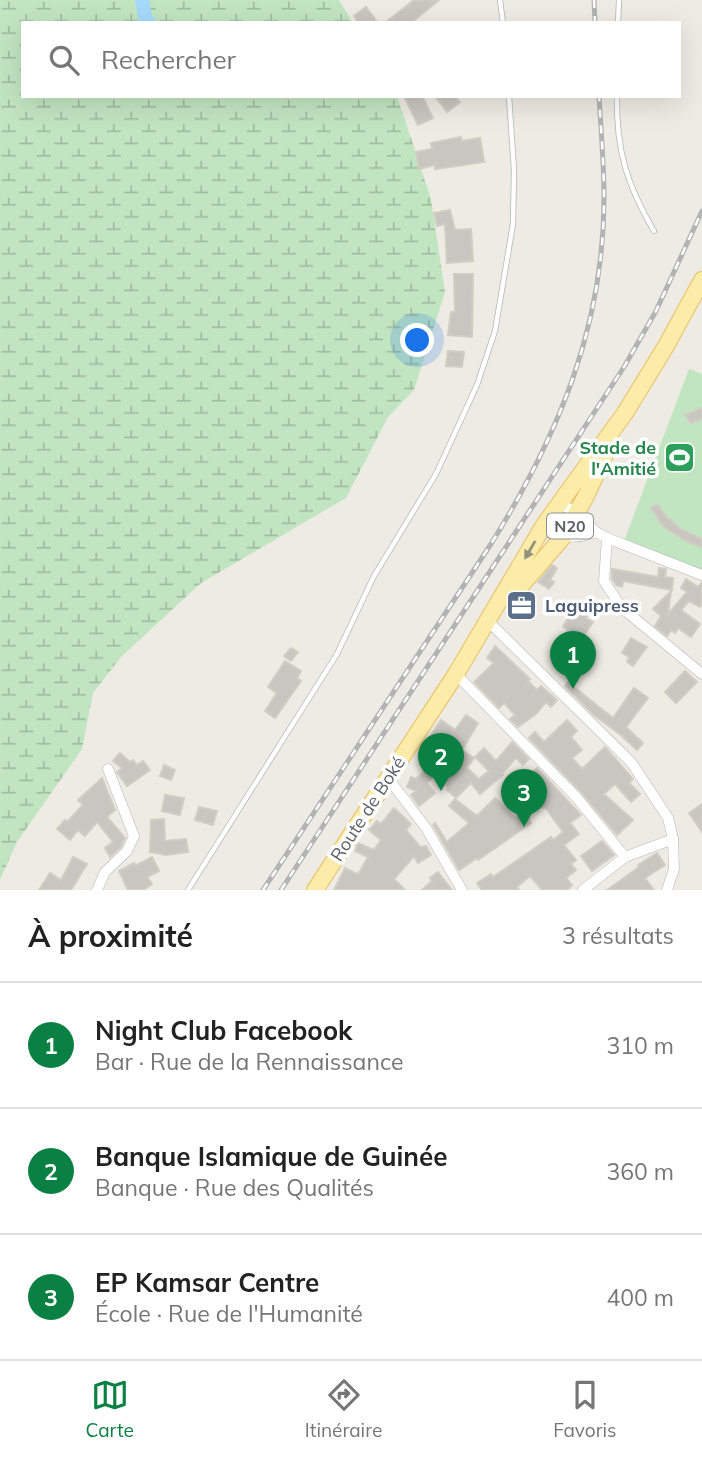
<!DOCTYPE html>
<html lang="fr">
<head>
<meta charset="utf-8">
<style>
	:root { --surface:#fff; --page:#f2f2f2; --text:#222; --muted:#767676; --line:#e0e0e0; --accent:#0b8043 }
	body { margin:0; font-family:Mulish,sans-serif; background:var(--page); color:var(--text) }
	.you { position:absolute; left:418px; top:341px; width:24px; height:24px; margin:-18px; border:5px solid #fff; border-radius:50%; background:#1a73e8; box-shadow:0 0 0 10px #1a73e833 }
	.badge { display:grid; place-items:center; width:46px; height:46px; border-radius:50%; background:var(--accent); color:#fff; font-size:23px; font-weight:700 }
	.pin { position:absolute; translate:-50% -58px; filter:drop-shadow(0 2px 4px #0008) }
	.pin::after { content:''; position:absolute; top:37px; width:24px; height:21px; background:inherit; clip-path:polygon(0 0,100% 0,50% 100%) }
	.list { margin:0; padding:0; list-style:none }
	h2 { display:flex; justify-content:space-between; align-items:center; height:91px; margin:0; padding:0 28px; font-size:30px }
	h2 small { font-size:23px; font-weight:400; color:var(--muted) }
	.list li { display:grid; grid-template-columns:46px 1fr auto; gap:21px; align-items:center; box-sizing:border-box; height:126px; padding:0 28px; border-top:2px solid var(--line) }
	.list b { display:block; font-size:26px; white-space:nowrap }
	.list p { margin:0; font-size:23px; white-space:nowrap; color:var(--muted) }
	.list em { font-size:23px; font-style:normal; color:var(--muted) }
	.icon { flex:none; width:38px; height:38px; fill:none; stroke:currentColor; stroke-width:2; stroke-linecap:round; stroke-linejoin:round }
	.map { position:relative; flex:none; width:702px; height:890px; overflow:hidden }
	.search { position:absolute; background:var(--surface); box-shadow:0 7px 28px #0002; left:21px; right:21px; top:21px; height:77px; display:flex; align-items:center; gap:18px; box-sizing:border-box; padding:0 24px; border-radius:0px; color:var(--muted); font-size:26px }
	.sheet { height:469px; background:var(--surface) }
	nav { display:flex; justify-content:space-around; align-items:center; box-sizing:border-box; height:98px; border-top:2px solid var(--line); background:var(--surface); font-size:19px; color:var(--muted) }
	nav a { display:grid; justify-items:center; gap:4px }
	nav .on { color:var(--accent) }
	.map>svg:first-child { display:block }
</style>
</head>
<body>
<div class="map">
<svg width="702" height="890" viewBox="0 0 702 890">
	<defs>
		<pattern id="wetland-marsh" width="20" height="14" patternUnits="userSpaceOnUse" patternTransform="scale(1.75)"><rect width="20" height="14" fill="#c2e5c1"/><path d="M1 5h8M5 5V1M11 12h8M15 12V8" fill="none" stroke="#a1bda0"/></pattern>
	</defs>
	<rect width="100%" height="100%" fill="#eeebe4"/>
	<path fill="#c2e5c1" d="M689,369L702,374V571L624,541Z"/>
	<path fill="url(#wetland-marsh)" d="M0,0H339L353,23H23V96H397L431,199L445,292L414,390L388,417L346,498L201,583L121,657L93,693L82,749L17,842L0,880Z"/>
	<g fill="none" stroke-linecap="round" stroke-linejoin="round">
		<path stroke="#a5d9fc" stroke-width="14" d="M142,0L146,21L150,23"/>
	</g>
	<g fill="#c9c6c1" stroke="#d2cdc2" stroke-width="2">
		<path d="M414,0H439L411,23H385Z"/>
		<path d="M366,7L378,23H359L354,16Z"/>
		<path d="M404,96H422L433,118L418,125Z"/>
		<path d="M435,96H455L460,102L447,112Z"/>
		<path d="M461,137V141L480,138L484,162L435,169V165L419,169L416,152L432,149L431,143Z"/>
		<path d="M450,210L455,230L471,229L473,261L447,263L445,224L437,226L434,213Z"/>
		<path d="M454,274H473L472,337L448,335L451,312H455Z"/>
		<path d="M448,351L464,352L462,367L446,366Z"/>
		<path d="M702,408V419L691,423L685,415Z"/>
		<path d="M658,504L663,513L679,528L702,539V547L686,541L664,527L651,508Z"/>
		<path d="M552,565L557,568L550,580L554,582L549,589L538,582Z"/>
		<path d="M659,568L666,569L665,577L673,578L672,590L623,581L622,587L616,585L612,579V569L658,577Z"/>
		<path d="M686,579L698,587L702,582V603L700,607L689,601L681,610L700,624L691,637L678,628L675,633L671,630L667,636L655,626L661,616L653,609L671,591L668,614L687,592L681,588Z"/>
		<path d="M526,596L534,602L522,619L509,609L518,604Z"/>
		<path d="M578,600L591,608L586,618L593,622L570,657L556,649L568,630L563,627Z"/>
		<path d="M631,638L647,647L633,666L627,662L629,657L622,653Z"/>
		<path d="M495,646L530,679L528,681L537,690L541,686L557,700L551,707L546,702L536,714L518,727L510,719L515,715L504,703L499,708L474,682L494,663L487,658Z"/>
		<path d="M291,648L298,652L291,661L284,656Z"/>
		<path d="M285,661L301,671L297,678L301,681L275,718L265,711L277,693L268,687Z"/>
		<path d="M685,671L697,682L676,703L665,692Z"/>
		<path d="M568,682L613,718L634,688L648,698L626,727L643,743L637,750L621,735L594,715L565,686Z"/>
		<path d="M466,715L478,723L462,750L474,758L467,768L479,779L489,771L475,757L484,748L496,761L512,742L529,759L523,765L516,758L502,774L503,775L480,794L471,783L456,798L447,790L449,788L446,785L447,783L436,774L427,783L435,793L419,806L411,795L416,791L407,787L411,777L416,779L428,767L421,761L426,755L421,750L441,720L455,730Z"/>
		<path d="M567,720L577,731L571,737L582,750L572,758L582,769L605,747L633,779L629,783L640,794L631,802L615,784L604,794L633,820L617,835L582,793L529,738L535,732L544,742Z"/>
		<path d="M120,753L130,762L133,760L137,765L143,761L150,770L127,786L117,772L122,768L113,761Z"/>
		<path d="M164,765L175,770L171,780L160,776Z"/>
		<path d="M537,768L581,815L570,823L579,834L564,845L576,860L571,864L576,870L566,878L572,885L567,890H542L530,876L517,887L519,890H482L477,883L491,874L493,877L551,837L553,840L563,832L545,807L543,808L523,785L533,776L531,774Z"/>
		<path d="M102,778L115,810L107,817L125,838L121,847L110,857L105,848L113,842L97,822L85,836L78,830L70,840L57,829L65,820L67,822L83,805L78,800Z"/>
		<path d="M165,795L184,798L180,815L162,811Z"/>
		<path d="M495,798L515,818L524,813L531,823L478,860L477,858L459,870L433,825L435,823L447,842L469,823L449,806L455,799L477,816Z"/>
		<path d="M702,804V832L689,813Z"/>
		<path d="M199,807L217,811L213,825L195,820Z"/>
		<path d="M394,808L411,824L406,830L420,847L426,846L431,855L418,863L414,856L394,879L405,890H334L345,868L357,874L359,873L368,857L355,851L358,843L374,850L381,840L369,830L377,821L381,824Z"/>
		<path d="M164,819L165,841L186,839L188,852L166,855L150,852L151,820Z"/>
		<path d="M602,841L614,855L592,871L581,856Z"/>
		<path d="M657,853L665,865L645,878L654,890H607L639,867L638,865Z"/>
		<path d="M73,857L87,864L71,890H39L50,873L61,880Z"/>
		<path d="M152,857L159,871L147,877L152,884L143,890H128L119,871L134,863L135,866Z"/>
		<path d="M438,872L452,890H422L432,881L430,878Z"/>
	</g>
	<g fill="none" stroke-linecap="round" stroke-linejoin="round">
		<defs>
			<g id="service">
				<path d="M500,0L503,23"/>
				<path d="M618,23L619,0"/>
				<path d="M617,96C616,150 627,185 654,231"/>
				<path d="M188,890L337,654L374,576L436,474L477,385L495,331L513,224L514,170L509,96"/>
			</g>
			<g id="minor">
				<path d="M558,503L577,513L596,532L607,538L702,575"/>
				<path d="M544,525C565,538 572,540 596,532"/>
				<path d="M607,538L604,581L622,608L702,674"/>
				<path d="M488,621L631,762L668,818L673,839L674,869L667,890"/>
				<path d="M456,674L577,798L625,857"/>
				<path d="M388,778L426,828L462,890"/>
				<path d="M97,890L105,872L127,851L134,836L108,769"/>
				<path d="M583,890L625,857L673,839"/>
			</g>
			<g id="primary">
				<path d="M511,597L563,537L586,496L610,444"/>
				<path d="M315,890L456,674L544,525L625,413L666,346L702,280"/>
			</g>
		</defs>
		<use href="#service" stroke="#b4b6ba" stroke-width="6"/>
		<use href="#minor" stroke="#b4b6ba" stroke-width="11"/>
		<use href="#primary" stroke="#ecbf5e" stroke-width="18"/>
		<use href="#service" stroke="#fff" stroke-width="4.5"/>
		<use href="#minor" stroke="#fff" stroke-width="10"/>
		<use href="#primary" stroke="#fcecaa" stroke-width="16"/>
		<defs>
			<g id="rail">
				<path d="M594,0L595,23"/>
				<path d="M263,890L491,544C558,436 604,327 604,198C604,164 601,130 599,96"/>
				<path d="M281,890L624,367L656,311L702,211"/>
			</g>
		</defs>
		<use href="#rail" stroke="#b2b3b4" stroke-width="5"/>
		<use href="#rail" stroke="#fff" stroke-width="2.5" stroke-dasharray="8" stroke-linecap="butt"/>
	</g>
	<defs><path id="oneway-solid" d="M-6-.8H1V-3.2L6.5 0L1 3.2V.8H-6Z" transform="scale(1.75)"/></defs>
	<use fill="#94917c" href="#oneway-solid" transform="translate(530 550) rotate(120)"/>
	<defs>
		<symbol id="stadium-square" viewBox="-11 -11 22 22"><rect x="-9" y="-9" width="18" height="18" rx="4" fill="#2e9e5b" stroke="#fff"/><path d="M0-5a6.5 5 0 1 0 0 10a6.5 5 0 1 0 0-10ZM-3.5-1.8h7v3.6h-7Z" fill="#fff"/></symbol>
		<symbol id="office-square" viewBox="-11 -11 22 22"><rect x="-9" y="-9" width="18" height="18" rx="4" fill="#5c6f8a" stroke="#fff"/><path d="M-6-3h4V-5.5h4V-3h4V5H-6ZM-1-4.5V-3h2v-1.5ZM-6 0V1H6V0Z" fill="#fff"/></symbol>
	</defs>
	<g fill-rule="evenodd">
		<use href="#stadium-square" x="662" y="440" width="35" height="35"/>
		<use href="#office-square" x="504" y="588" width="35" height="35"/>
	</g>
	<g text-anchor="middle" stroke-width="7" stroke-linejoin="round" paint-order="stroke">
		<rect fill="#fff" stroke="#8d9092" stroke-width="2" x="547" y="513.5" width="46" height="25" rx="5"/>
		<g font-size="16" font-weight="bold" fill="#5c6064">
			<text x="570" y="532">N20</text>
		</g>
		<g font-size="18" font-weight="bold" fill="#27864d" stroke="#fff" text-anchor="end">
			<text x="656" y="454">Stade de<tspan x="656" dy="21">l'Amitié</tspan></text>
		</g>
		<g font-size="18" font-weight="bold" fill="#4e5e75" stroke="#fff" text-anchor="start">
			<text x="545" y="612">Laguipress</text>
		</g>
		<g font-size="18" fill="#5c6064" stroke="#fff">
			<text transform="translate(368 809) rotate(-57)" y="6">Route de Boké</text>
		</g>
	</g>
</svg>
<div class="you"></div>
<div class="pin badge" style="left:573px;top:689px">1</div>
<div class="pin badge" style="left:441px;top:791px">2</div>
<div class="pin badge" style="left:524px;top:827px">3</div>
<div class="search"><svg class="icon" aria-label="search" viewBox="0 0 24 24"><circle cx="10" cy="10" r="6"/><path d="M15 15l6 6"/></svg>Rechercher</div>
</div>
<section class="sheet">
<h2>À proximité<small>3 résultats</small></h2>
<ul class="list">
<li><span class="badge">1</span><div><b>Night Club Facebook</b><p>Bar · Rue de la Rennaissance</p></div><em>310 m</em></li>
<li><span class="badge">2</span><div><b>Banque Islamique de Guinée</b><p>Banque · Rue des Qualités</p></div><em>360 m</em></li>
<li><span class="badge">3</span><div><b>EP Kamsar Centre</b><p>École · Rue de l'Humanité</p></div><em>400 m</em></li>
</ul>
</section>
<nav>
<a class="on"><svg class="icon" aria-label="map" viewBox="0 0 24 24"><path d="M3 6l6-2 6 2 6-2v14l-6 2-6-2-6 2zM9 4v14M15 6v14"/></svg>Carte</a>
<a><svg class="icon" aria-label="directions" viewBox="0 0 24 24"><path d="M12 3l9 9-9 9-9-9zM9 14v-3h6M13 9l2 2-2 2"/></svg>Itinéraire</a>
<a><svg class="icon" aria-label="saved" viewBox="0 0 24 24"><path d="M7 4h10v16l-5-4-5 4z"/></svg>Favoris</a>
</nav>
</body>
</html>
